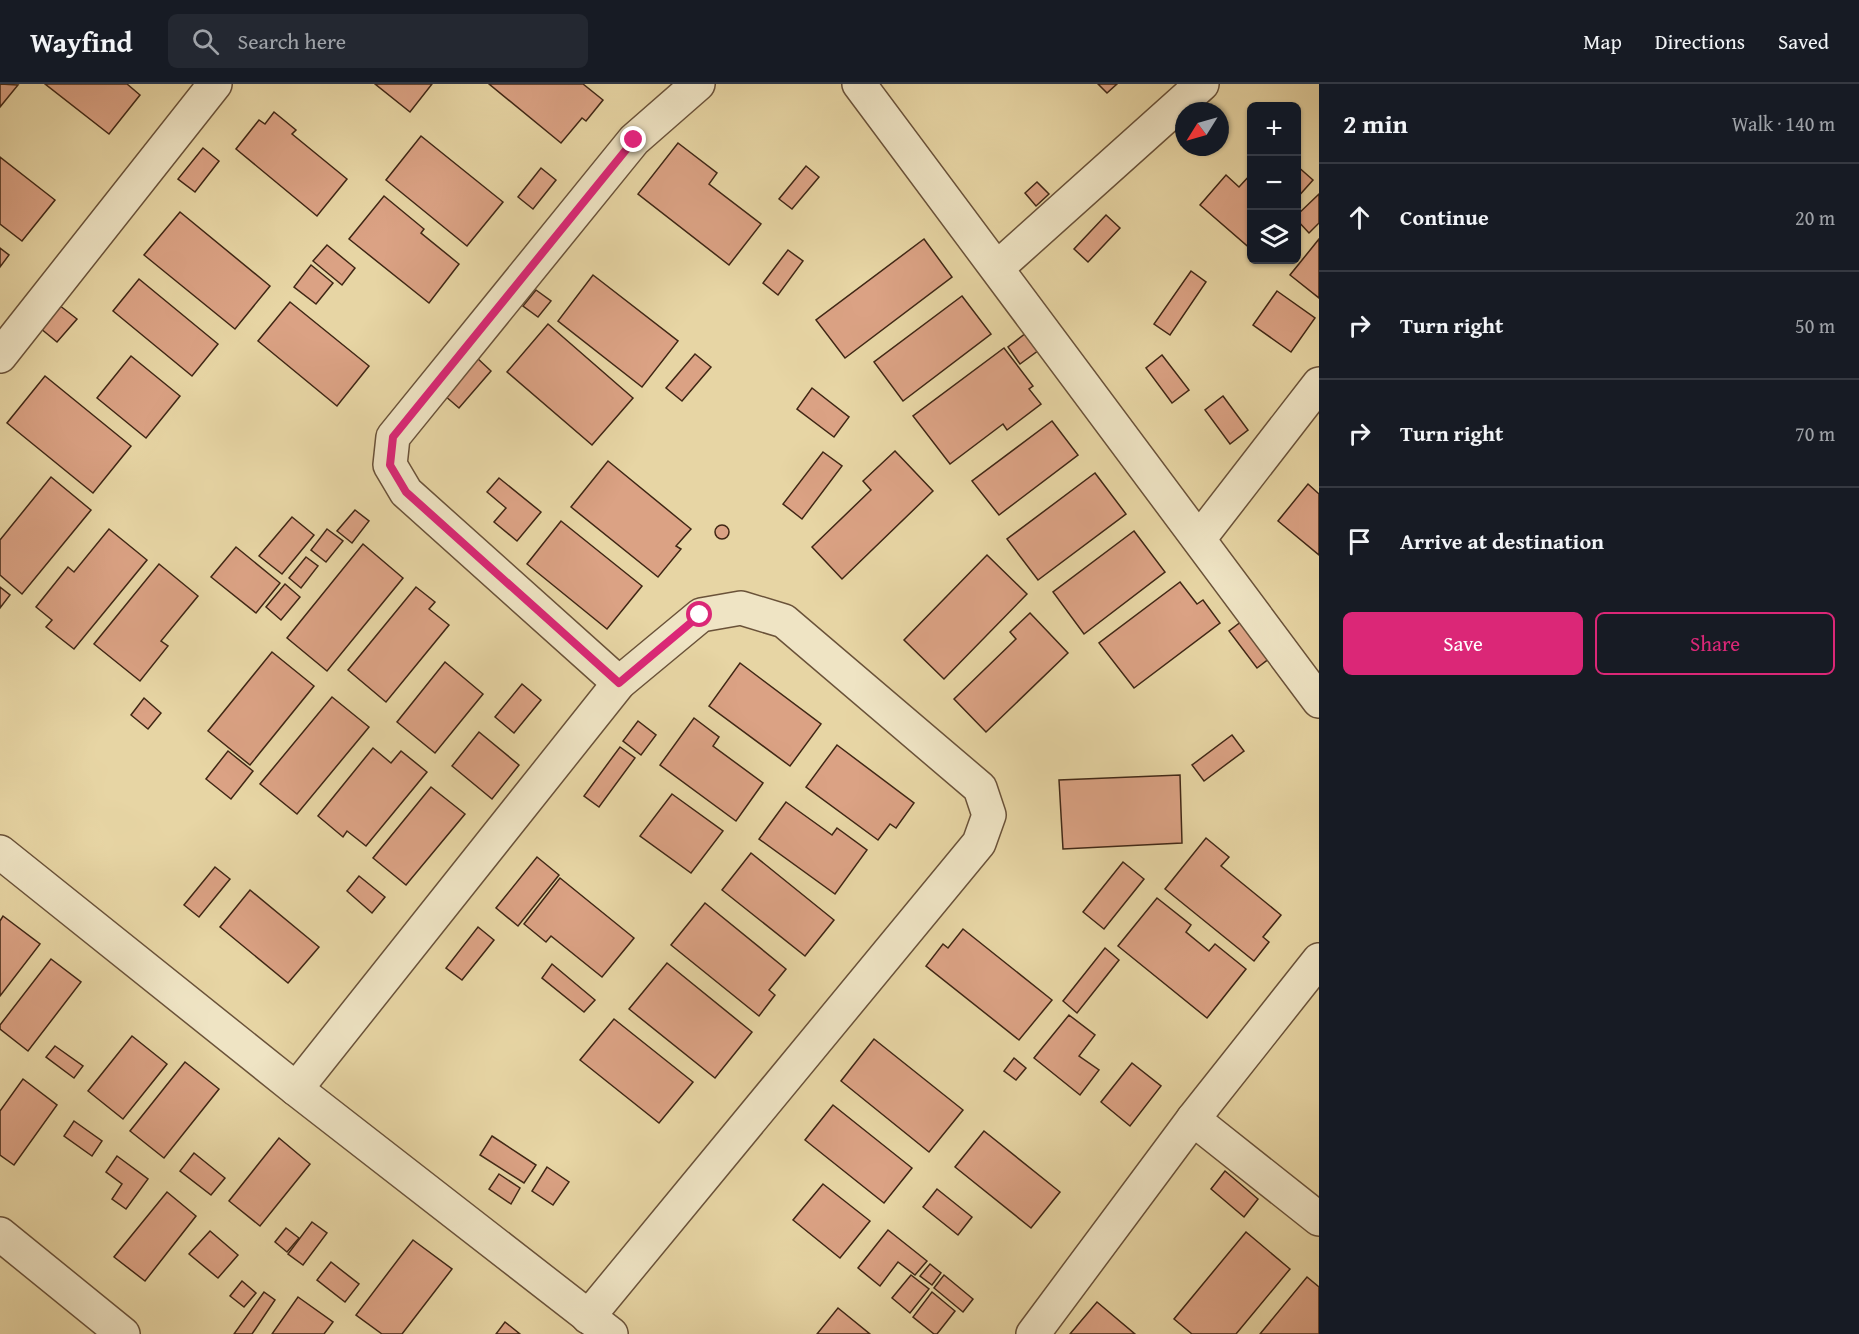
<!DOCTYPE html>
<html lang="en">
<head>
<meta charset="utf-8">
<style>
	:root { --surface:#171b24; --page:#242831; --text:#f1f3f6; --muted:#9ea1a6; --line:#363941; --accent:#db2777 }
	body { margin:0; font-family:"Gentium Book Plus",serif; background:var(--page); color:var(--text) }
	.controls { position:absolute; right:18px; top:18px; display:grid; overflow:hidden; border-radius:9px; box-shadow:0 2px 4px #0004 }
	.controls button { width:54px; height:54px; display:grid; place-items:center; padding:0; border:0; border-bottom:2px solid var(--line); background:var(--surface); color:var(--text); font:30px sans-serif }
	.compass { position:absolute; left:1175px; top:18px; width:54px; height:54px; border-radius:50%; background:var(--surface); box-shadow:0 2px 4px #0004; rotate:233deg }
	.stop { position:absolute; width:18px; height:18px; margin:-14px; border:4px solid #db2777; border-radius:50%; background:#fff }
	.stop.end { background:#db2777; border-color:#fff; box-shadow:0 2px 6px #0008 }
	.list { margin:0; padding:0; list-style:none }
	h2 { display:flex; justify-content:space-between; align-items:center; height:78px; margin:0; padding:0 24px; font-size:26px }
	h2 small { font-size:20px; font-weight:400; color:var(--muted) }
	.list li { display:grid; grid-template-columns:39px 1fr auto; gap:18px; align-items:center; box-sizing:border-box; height:108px; padding:0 24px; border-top:2px solid var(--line) }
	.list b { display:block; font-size:22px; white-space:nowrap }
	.list em { font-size:20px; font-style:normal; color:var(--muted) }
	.actions { display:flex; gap:12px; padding:18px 24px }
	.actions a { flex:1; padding:14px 0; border:2px solid var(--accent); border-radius:9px; text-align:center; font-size:21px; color:var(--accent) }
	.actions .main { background:var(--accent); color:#fff }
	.icon { flex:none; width:33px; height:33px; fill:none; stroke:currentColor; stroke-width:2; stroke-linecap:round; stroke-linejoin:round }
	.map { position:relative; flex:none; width:1319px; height:1250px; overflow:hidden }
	header { display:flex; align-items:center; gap:36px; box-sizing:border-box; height:84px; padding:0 30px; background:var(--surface); border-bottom:2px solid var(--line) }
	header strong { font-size:28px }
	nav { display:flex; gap:33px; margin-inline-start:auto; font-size:21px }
	.search { width:420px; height:54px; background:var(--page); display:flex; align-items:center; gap:15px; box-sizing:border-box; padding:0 21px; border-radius:9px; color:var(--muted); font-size:22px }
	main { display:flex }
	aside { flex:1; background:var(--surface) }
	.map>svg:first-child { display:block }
</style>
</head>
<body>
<header>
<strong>Wayfind</strong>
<div class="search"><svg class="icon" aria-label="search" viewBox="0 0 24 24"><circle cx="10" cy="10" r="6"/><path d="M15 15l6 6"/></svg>Search here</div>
<nav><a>Map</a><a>Directions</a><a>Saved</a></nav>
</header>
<main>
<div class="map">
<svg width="1319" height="1250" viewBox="0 0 1319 1250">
	<rect width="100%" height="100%" fill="#e7d5a4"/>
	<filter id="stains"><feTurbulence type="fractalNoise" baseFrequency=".00333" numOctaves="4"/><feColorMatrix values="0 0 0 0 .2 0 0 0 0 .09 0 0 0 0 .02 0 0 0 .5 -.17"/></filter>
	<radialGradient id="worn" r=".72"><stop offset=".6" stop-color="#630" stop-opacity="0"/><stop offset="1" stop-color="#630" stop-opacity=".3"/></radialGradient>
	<g fill="#dba284" stroke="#402715" stroke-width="1.5">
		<path d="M0,0L18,1L0,23Z"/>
		<path d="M45,0H127L140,11L109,50Z"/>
		<path d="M375,0H432L410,28Z"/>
		<path d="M489,0H583L603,16L586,37L582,34L561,59Z"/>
		<path d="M1098,0H1117L1107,9Z"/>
		<path d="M274,28L296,46L292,50L347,95L317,132L236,65L259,36L265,40Z"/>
		<path d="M421,52L503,118L467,162L386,96Z"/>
		<path d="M678,59L717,89L709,100L761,140L729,181L638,110Z"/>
		<path d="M203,64L219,77L195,108L178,95Z"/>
		<path d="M0,73L55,116L22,157L0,140Z"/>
		<path d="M1296,81L1313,96L1296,115Z"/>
		<path d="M806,82L819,93L792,125L779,115Z"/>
		<path d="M541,84L556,96L533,125L518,113Z"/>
		<path d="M1252,89V166L1200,121L1226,91L1239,103Z"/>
		<path d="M1037,98L1049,110L1036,122L1025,109Z"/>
		<path d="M1319,110V139L1309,149L1296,135V132Z"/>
		<path d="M384,112L424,145L421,149L459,180L429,219L349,155Z"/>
		<path d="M180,128L270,202L235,245L144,171Z"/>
		<path d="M1106,131L1120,144L1088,178L1074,165Z"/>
		<path d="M924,155L952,193L845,274L816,236Z"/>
		<path d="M1319,155V214L1290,191Z"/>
		<path d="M327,161L355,184L342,201L313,177Z"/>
		<path d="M0,164L9,171L0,183Z"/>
		<path d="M788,166L803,177L778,211L763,199Z"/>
		<path d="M311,181L333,199L316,220L294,203Z"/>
		<path d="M1191,187L1206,198L1170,251L1154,240Z"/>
		<path d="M593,191L678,257L642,303L558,237Z"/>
		<path d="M139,195L218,260L192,292L113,227Z"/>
		<path d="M536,206L551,217L538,233L523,222Z"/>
		<path d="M1277,207L1315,234L1291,268L1253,241Z"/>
		<path d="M962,212L991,250L903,317L874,278Z"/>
		<path d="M290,218L369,282L337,322L258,257Z"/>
		<path d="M59,221L77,235L57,258L40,244Z"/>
		<path d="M548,240L633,314L592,361L507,288Z"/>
		<path d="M1026,249L1039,266L1020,280L1008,263Z"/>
		<path d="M1004,264L1033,302L1029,305L1041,320L1007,346L1003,340L950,380L913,332Z"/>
		<path d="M695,270L711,283L682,317L666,304Z"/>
		<path d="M1162,271L1189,306L1172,319L1146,284Z"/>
		<path d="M131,272L180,312L146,354L97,314Z"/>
		<path d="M476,273L491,287L459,324L444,311Z"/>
		<path d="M45,292L131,362L93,409L7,339Z"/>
		<path d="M812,304L849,333L834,353L797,325Z"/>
		<path d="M1223,312L1248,346L1230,360L1205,326Z"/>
		<path d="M1052,337L1078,371L999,431L972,397Z"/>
		<path d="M895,367L933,407L842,495L812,463L871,406L863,397Z"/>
		<path d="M823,368L842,382L802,435L783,420Z"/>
		<path d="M608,377L691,445L676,462L681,465L658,493L571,423Z"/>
		<path d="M1095,389L1126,430L1038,496L1007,455Z"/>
		<path d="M51,393L91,426L22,510L0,491V456Z"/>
		<path d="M499,394L541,428L517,457L494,438L506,424L487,408Z"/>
		<path d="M1308,400L1319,410V471L1278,437Z"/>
		<path d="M355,426L369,437L352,459L337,447Z"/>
		<path d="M292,433L314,451L282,490L259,472Z"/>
		<path d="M561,437L642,502L607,545L527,480Z"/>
		<circle cx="722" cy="448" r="7"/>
		<path d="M109,445L147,476L74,565L46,543L52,536L36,523L68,483L74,488Z"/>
		<path d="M327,445L343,457L326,478L311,466Z"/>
		<path d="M1134,447L1165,488L1084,550L1053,508Z"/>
		<path d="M363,460L403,494L327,587L287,554Z"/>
		<path d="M236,463L280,499L256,529L211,493Z"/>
		<path d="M987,471L1027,510L944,595L904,556Z"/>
		<path d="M306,473L318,482L301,504L289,494Z"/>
		<path d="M159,480L198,512L161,557L168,562L140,597L94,560Z"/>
		<path d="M1180,498L1197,520L1203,516L1220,539L1134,604L1099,559Z"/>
		<path d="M285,500L300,513L281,536L266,523Z"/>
		<path d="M0,503L10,511L0,524Z"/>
		<path d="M416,503L435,518L429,525L449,541L386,618L348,586Z"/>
		<path d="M1030,529L1068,569L986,648L954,615L1016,555L1010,548Z"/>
		<path d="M1246,534L1274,571L1257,584L1229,547Z"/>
		<path d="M272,568L314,602L250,681L208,647Z"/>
		<path d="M445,578L483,610L435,669L397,638Z"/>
		<path d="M740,579L821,640L790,682L709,622Z"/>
		<path d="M522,600L541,616L514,649L495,633Z"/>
		<path d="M332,613L369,643L297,730L260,700Z"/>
		<path d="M144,614L161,629L148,645L131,631Z"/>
		<path d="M694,634L719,653L713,662L763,699L736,737L660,681Z"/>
		<path d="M638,637L656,651L641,671L623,657Z"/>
		<path d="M479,648L519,681L492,715L452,682Z"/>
		<path d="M1232,651L1244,667L1204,697L1192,681Z"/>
		<path d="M837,661L914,719L896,744L890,740L878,756L806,703Z"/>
		<path d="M620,663L635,674L599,723L584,712Z"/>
		<path d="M373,664L391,679L401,667L427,688L366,762L347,747L343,753L318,732Z"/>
		<path d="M228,667L253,687L231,715L206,695Z"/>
		<path d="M1180,691L1182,759L1063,765L1059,696Z"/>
		<path d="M431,703L465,730L406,801L373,774Z"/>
		<path d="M672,710L723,747L691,789L640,752Z"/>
		<path d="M786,718L832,751L837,744L867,766L835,810L759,755Z"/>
		<path d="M1206,754L1229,773L1221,782L1281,831L1263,853L1269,858L1254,877L1165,805Z"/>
		<path d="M751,769L834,836L805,872L722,806Z"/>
		<path d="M537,773L559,791L518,842L496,824Z"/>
		<path d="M1123,778L1144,795L1104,845L1083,828Z"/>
		<path d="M215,783L230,795L199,833L184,821Z"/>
		<path d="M359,792L385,813L372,829L347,807Z"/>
		<path d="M560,794L634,854L602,893L551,852L546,858L524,840Z"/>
		<path d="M250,806L319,863L288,899L220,843Z"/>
		<path d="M1157,814L1191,841L1186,848L1209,867L1215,860L1246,885L1207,934L1118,862Z"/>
		<path d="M705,819L786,885L769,906L775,911L759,932L671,861Z"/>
		<path d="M3,832L40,860L0,912V837Z"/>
		<path d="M478,843L494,856L462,896L446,884Z"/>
		<path d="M963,845L1052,916L1019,956L926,882L943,860L948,864Z"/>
		<path d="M1105,864L1119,876L1077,929L1063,917Z"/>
		<path d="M51,875L81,898L28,967L0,945V941Z"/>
		<path d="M667,879L752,948L715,994L629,925Z"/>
		<path d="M552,880L595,916L584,928L542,894Z"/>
		<path d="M1069,931L1095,951L1079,972L1099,986L1080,1011L1034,974Z"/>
		<path d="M614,935L693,998L659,1039L580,976Z"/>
		<path d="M132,952L167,980L123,1035L88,1007Z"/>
		<path d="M874,955L963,1026L929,1068L841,997Z"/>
		<path d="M55,962L83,982L74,994L46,973Z"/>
		<path d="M1014,974L1026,984L1016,996L1004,987Z"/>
		<path d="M185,978L219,1005L164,1074L130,1047Z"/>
		<path d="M1132,979L1161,1002L1130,1042L1101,1018Z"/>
		<path d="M23,995L57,1021L14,1081L0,1071V1027Z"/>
		<path d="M833,1021L912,1084L884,1119L805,1056Z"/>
		<path d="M74,1037L102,1057L92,1072L64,1052Z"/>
		<path d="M984,1047L1060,1108L1031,1144L955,1083Z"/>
		<path d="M492,1052L536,1081L524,1099L480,1071Z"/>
		<path d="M279,1054L310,1080L260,1142L229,1117Z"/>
		<path d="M194,1069L225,1094L211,1111L180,1087Z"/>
		<path d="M117,1072L148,1095L126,1125L112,1115L122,1100L106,1088Z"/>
		<path d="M547,1083L569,1098L553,1121L532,1107Z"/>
		<path d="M1225,1087L1258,1115L1244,1133L1211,1105Z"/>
		<path d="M499,1090L520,1104L511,1120L489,1105Z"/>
		<path d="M823,1100L870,1137L840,1174L793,1136Z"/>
		<path d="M937,1105L972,1133L958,1151L923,1123Z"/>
		<path d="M167,1108L196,1132L145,1197L114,1173Z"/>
		<path d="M312,1138L327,1149L303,1181L288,1170Z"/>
		<path d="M286,1144L299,1154L287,1168L275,1158Z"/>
		<path d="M888,1146L927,1177L915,1191L898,1178L880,1202L858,1184Z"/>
		<path d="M210,1147L238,1171L218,1194L189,1170Z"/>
		<path d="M1246,1148L1290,1185L1236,1250H1192L1174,1235Z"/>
		<path d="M413,1156L452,1185L402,1250H382L356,1231Z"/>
		<path d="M331,1178L359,1200L345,1218L317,1196Z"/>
		<path d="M930,1180L941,1189L932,1201L920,1192Z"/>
		<path d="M911,1191L929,1205L910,1229L892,1214Z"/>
		<path d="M944,1191L973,1215L963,1228L934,1204Z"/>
		<path d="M1307,1193L1319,1203V1250H1260Z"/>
		<path d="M242,1197L256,1209L244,1223L230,1212Z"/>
		<path d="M264,1208L275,1216L252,1250H234Z"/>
		<path d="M932,1208L955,1227L937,1250H934L913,1233Z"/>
		<path d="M298,1213L333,1238L324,1250H272Z"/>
		<path d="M1097,1218L1135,1250H1070Z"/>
		<path d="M838,1224L870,1250H817Z"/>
		<path d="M505,1238L520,1250H496Z"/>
	</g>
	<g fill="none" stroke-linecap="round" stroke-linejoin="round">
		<defs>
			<g id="street">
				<path d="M859,0L1319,617"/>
				<path d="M997,184L1202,0"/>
				<path d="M0,272L215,0"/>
				<path d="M1199,455L1319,300"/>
				<path d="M619,599L406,408L390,381L393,353L634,56L698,0"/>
				<path d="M0,768L296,1005L611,1250"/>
				<path d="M296,1005L619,599L701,531L741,524L784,537L980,704L989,731L979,759L588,1233"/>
				<path d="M1193,1035L1319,1135"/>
				<path d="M0,1150L123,1250"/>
				<path d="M1033,1250L1193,1035L1319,876"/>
			</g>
		</defs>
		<use href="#street" stroke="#6a5239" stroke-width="36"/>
		<use href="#street" stroke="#efe4c4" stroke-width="33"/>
	</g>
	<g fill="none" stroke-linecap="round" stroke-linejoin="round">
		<path stroke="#db2777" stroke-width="8" d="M634,56L393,353L390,381L406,408L619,599L700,531"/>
	</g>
	<rect width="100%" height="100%" filter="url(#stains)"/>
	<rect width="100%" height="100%" fill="url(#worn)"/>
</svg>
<div class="controls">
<button>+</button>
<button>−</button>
<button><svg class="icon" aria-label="layers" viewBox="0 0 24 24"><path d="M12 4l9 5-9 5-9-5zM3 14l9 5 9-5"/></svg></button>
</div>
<svg class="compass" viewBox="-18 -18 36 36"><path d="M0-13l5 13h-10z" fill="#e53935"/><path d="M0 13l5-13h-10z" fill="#9ea1a6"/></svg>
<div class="stop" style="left:700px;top:531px"></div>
<div class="stop end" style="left:634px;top:56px"></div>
</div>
<aside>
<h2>2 min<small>Walk · 140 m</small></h2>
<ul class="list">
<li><svg class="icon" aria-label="ahead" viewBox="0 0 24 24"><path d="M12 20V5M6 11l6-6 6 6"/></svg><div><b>Continue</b></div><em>20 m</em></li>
<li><svg class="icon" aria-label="right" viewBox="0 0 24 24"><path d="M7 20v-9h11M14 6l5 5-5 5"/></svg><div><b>Turn right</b></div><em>50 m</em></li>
<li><svg class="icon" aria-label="right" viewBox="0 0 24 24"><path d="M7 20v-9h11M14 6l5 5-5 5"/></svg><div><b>Turn right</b></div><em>70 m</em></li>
<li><svg class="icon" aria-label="arrive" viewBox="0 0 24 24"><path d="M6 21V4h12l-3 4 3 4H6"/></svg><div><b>Arrive at destination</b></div></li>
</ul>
<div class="actions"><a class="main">Save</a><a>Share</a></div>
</aside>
</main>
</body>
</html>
